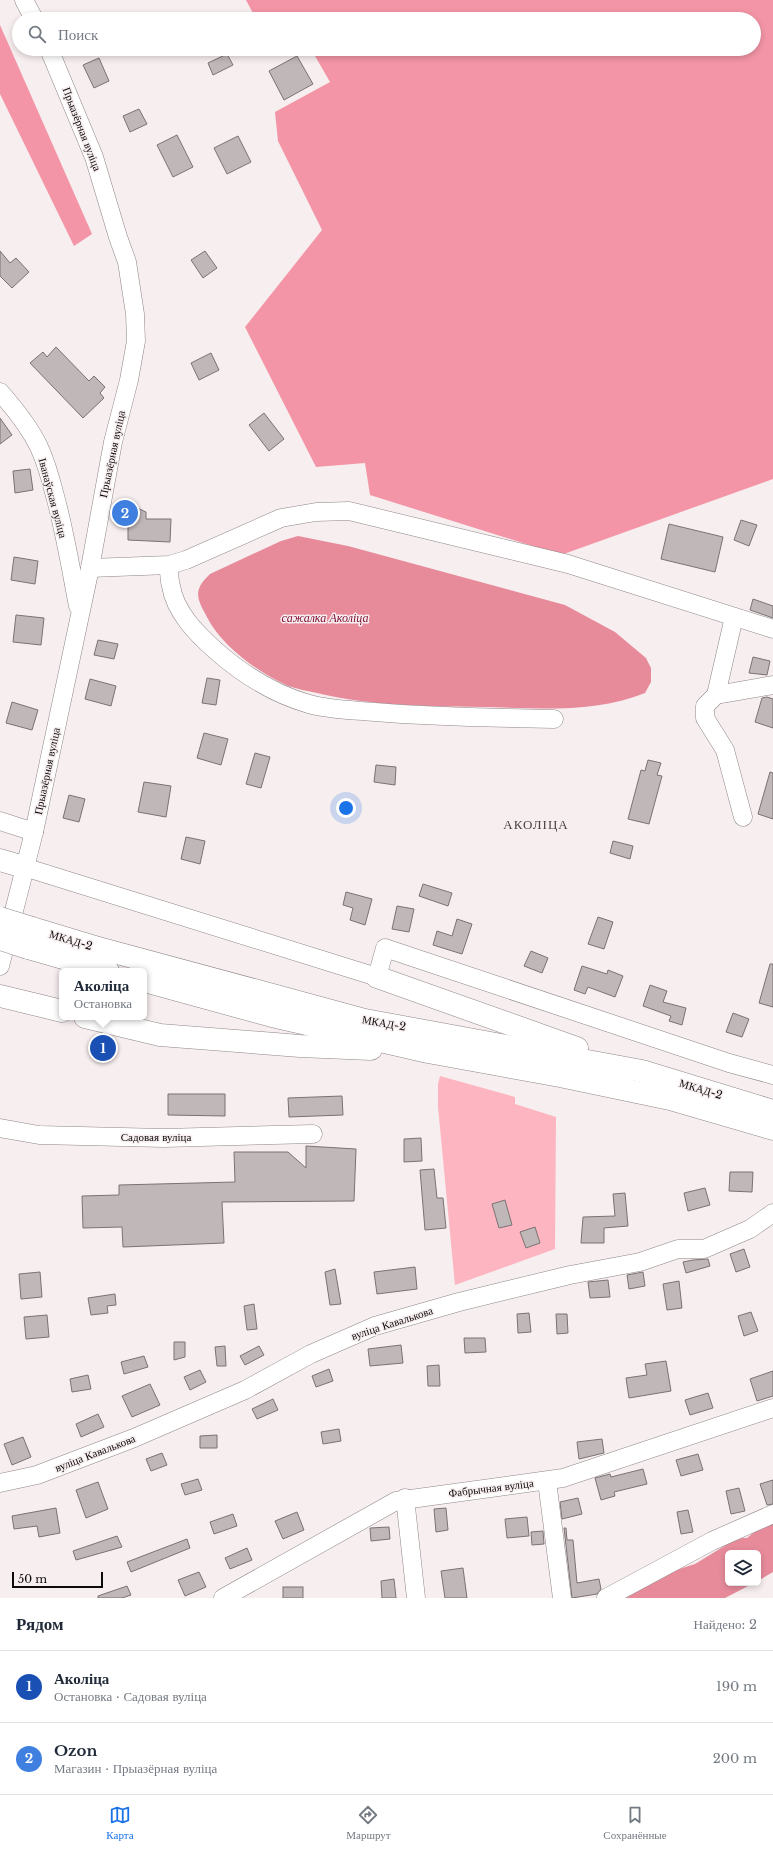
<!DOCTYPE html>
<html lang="ru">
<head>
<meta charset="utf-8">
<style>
	:root { --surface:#fff; --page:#f6f6f7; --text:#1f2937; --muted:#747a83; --line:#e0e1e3; --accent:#1a73e8 }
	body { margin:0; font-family:"Libre Baskerville",serif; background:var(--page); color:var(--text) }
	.controls { position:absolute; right:12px; bottom:12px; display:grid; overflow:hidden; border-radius:6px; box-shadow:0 2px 6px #0003 }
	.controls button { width:36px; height:36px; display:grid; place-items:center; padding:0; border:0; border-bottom:1px solid var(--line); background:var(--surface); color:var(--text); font:20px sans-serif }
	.scale { position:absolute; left:12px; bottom:10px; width:91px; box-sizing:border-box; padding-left:4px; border:2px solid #0d0a0b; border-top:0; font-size:11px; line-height:14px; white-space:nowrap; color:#0d0a0b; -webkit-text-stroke:3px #f7eeef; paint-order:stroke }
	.you { position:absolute; left:346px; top:808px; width:14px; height:14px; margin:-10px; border:3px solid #fff; border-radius:50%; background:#1a73e8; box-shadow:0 0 0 6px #1a73e833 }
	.badge { display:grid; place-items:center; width:26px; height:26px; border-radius:50%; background:var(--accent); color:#fff; font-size:13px; font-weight:700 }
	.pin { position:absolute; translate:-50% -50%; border:2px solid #fff; box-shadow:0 1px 4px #0006 }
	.popup { position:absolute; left:59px; top:968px; width:88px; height:52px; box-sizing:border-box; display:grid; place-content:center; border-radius:6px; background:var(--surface); filter:drop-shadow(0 1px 3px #0005); font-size:13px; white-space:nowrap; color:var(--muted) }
	.popup b { font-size:15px; color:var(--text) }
	.popup::after { content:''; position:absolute; left:50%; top:100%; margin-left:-8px; border:8px solid transparent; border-top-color:var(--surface) }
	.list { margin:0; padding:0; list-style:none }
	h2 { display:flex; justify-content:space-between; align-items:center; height:52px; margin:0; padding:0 16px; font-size:17px }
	h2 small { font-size:13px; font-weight:400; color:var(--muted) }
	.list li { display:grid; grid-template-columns:26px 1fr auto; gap:12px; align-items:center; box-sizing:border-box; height:72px; padding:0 16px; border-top:1px solid var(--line) }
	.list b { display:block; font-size:15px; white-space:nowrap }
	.list p { margin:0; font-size:13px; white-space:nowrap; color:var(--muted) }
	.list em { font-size:13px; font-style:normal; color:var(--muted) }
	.icon { flex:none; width:22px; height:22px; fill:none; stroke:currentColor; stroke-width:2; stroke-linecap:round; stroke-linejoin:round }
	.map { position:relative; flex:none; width:773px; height:1598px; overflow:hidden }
	.search { position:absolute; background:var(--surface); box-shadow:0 2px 6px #0003; left:12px; right:12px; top:12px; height:44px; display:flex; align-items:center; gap:10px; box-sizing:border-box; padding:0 14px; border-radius:22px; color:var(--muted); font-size:15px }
	.sheet { height:196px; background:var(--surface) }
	nav { display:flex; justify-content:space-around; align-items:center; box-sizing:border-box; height:56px; border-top:1px solid var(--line); background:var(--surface); font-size:11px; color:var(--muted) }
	nav a { display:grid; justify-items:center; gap:2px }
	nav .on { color:var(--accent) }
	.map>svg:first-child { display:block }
</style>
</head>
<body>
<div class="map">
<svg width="773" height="1598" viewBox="0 0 773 1598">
	<rect width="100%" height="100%" fill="#f7eeef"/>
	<path fill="#fdb6c1" d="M440,1076L515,1097V1104L556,1117L555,1249L455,1285L438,1107V1084Z"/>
	<g fill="#f395a6">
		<path d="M246,0H773V479L561,555L370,495L365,463L316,467L245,327L322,230L278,141L275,112L330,82L311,49H754V19H256Z"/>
		<path d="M0,25L92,234L74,246L0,94Z"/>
	</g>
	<g fill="#e78b9b">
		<path d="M298,536L348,546L565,605L615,632L646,658L651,668V682L645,693C594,714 534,708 480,707C425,706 370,706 317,693C308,691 297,689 288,686C260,674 222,646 208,619C197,599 192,591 210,574L281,541Z"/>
		<path d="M773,1523V1572L758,1581V1553H728V1583H754L725,1598H625L676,1570L695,1564L731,1542L742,1538H747L759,1528Z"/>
	</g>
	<g fill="#bfb7b8" stroke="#7a7273">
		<path d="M227,54L233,65L213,75L208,63Z"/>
		<path d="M297,56L313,84L284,100L269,71Z"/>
		<path d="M99,58L109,81L94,88L83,65Z"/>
		<path d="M139,109L147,124L130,132L123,116Z"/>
		<path d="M177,135L193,167L173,177L157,145Z"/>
		<path d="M238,136L251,162L227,174L214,148Z"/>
		<path d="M0,251L10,263L16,258L29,272L12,288L0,276Z"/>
		<path d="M205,251L217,268L203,278L191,260Z"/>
		<path d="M56,347L89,381L94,376L105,387L100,393L104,398L83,418L30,363L43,352L47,357Z"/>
		<path d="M211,353L219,370L199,380L191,363Z"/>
		<path d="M264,413L284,439L269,451L249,425Z"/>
		<path d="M0,418L12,435L0,444Z"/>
		<path d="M30,469L33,490L15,493L13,471Z"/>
		<path d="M122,501L146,512V519H171L170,542L128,540V518L118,519Z"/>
		<path d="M741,520L757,525L749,546L734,540Z"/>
		<path d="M669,524L723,537L715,572L661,559Z"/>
		<path d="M14,557L38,561L35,584L11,580Z"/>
		<path d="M753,599L773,606V618L750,610Z"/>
		<path d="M16,615L44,618L41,645L13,642Z"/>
		<path d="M98,640L118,644L114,659L94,655Z"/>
		<path d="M753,657L770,661L767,675L749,673Z"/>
		<path d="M207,678L220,680L216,705L202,703Z"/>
		<path d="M90,679L116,686L111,706L85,699Z"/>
		<path d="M767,697L773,699V728L755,722L762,698Z"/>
		<path d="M12,702L38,710L32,730L6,723Z"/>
		<path d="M204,733L228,739L221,765L197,758Z"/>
		<path d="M255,753L270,757L261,788L246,784Z"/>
		<path d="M648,760L661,763L657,775L662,776L649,824L628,819L641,770L645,771Z"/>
		<path d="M376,765L396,767L395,785L374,782Z"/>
		<path d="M770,772L773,773V819L758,814Z"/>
		<path d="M144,782L171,786L166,817L138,812Z"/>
		<path d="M69,795L85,799L79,822L63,818Z"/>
		<path d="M186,837L205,841L200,864L181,859Z"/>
		<path d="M613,841L633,846L630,859L610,853Z"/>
		<path d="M423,884L452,893L448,906L419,896Z"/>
		<path d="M346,892L372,899L365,925L350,920L353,908L343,905Z"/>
		<path d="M397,906L414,909L409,932L392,929Z"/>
		<path d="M598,917L613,922L604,949L588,944Z"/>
		<path d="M457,919L472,924L462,954L433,945L437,931L452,936Z"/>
		<path d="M531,951L548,958L542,973L524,966Z"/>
		<path d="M770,964H773V1007L759,1003Z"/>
		<path d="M582,966L607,974L608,970L623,976L615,997L588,987L585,994L574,990Z"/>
		<path d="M650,985L667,991L663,1002L686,1008L682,1025L669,1021L671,1016L643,1006Z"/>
		<path d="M733,1013L749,1019L742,1037L726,1032Z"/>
		<path d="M168,1094H225V1116L168,1115Z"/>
		<path d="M342,1096L343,1115L289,1117L288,1098Z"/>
		<path d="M421,1138L422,1161L404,1162V1139Z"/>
		<path d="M306,1146L356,1149L354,1201L222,1202L224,1243L123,1247L122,1227L83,1228L82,1196L119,1195V1185L235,1182L234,1152H288L306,1168Z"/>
		<path d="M434,1169L437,1198H443L446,1228L425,1230L420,1170Z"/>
		<path d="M730,1172H753L752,1192L729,1191Z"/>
		<path d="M705,1188L710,1205L688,1211L684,1193Z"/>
		<path d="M625,1193L628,1226L604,1228V1243H581L583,1217L615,1216L613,1194Z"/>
		<path d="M505,1200L512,1225L499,1228L492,1204Z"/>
		<path d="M535,1227L540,1243L526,1248L520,1232Z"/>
		<path d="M744,1249L750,1267L736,1272L730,1254Z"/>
		<path d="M708,1259L710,1266L686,1273L683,1262L693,1260Z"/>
		<path d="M415,1267L417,1289L377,1294L374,1272Z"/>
		<path d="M335,1269L341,1304L330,1305L325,1272Z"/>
		<path d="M40,1272L42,1297L21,1299L19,1274Z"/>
		<path d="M643,1272L645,1286L629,1289L627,1275Z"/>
		<path d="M608,1280L610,1297L590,1298L588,1282Z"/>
		<path d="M679,1281L682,1308L667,1310L663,1284Z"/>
		<path d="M115,1294L116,1305L107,1306L108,1313L91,1315L88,1298Z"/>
		<path d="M254,1304L257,1329L247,1330L244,1306Z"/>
		<path d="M751,1312L758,1331L744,1336L738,1316Z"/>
		<path d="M529,1313L531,1332L518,1333L517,1314Z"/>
		<path d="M556,1314H567L568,1333L557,1334Z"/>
		<path d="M47,1315L49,1337L26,1339L24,1317Z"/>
		<path d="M464,1338H485L486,1352L465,1353Z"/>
		<path d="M174,1342H185V1357L174,1360Z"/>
		<path d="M401,1345L403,1363L370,1366L368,1349Z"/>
		<path d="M225,1346L226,1366H217L215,1347Z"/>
		<path d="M259,1346L264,1355L245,1365L240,1356Z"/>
		<path d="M144,1356L148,1367L124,1374L121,1362Z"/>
		<path d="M666,1361L671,1391L629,1398L626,1378L647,1375L645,1364Z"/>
		<path d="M439,1365L440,1386H428L427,1366Z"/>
		<path d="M329,1369L333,1381L316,1387L312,1376Z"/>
		<path d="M200,1370L206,1382L190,1390L184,1377Z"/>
		<path d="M773,1371V1396L757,1401L750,1379Z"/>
		<path d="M88,1375L91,1389L72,1392L70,1379Z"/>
		<path d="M150,1384L160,1405L132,1417L122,1396Z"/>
		<path d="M708,1393L713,1408L690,1415L685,1400Z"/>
		<path d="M273,1399L278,1410L257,1419L252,1409Z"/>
		<path d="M98,1414L104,1427L81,1437L76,1424Z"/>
		<path d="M339,1429L341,1441L323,1444L321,1432Z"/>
		<path d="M217,1435V1448H200V1436Z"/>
		<path d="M23,1437L31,1457L12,1465L4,1444Z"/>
		<path d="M602,1439L604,1453L579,1459L577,1442Z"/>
		<path d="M162,1453L167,1465L151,1471L146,1459Z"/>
		<path d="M698,1454L703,1470L681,1476L676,1460Z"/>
		<path d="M643,1469L647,1484L614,1492L615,1496L601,1500L595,1478L610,1474L611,1477Z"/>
		<path d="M198,1479L202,1490L185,1495L181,1484Z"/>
		<path d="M773,1480V1504L767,1505L760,1484Z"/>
		<path d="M98,1482L108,1509L86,1518L76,1490Z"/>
		<path d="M739,1488L745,1511L731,1514L726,1491Z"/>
		<path d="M578,1498L582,1514L562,1519L560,1502Z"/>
		<path d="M56,1508L60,1533L39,1537L37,1526L14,1529L12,1516Z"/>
		<path d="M446,1508L448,1530L436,1532L434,1509Z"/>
		<path d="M688,1510L693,1532L681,1534L677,1512Z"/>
		<path d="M297,1512L304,1530L283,1539L275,1521Z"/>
		<path d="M233,1514L237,1526L214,1534L210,1522Z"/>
		<path d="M527,1517L529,1536L507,1538L505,1519Z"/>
		<path d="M389,1527L390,1539L371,1541L370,1528Z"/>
		<path d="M564,1528H566L567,1540H573L577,1583L599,1579L601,1589L597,1594L572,1598Z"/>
		<path d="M543,1531L544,1544L532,1545L531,1532Z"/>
		<path d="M117,1536L122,1547L76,1560L73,1551Z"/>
		<path d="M187,1539L190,1548L131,1572L127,1562Z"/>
		<path d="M247,1548L252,1560L230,1569L225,1558Z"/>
		<path d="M463,1568L467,1598H445L441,1571Z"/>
		<path d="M199,1572L206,1587L185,1596L178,1580Z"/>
		<path d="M394,1579L396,1598H382L381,1581Z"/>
		<path d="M127,1586L131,1595L122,1598H98V1596Z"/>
		<rect x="283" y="1587" width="20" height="11"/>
	</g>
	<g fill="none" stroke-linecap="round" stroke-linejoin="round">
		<defs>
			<g id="minor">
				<path d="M24,0L34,19"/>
				<path d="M0,392C15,409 29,426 39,447C46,462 51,480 55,496C65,532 71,570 78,606"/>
				<path d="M169,565C169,572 169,580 171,586C175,612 197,634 215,650C242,674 274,694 309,704C330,710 354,710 375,712C435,717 494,718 554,719"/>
				<path d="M90,568L169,565L186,560L281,518L316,512L349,511L568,564L773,629"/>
				<path d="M716,695L734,617"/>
				<path d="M743,817L725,750L705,718V706L716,695L773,685"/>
				<path d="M0,821L34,832"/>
				<path d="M24,867L377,977L385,948L729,1063L773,1075"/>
				<path d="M0,966L34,832L90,568L113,442L129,380L136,341L135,314L127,262L118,237L94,157L49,49"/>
				<path d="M0,1128L39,1135L164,1138L313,1134"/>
				<path d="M547,1481L562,1598"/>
				<path d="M0,1483L37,1475L134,1438L245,1390L311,1354L375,1326L459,1302L570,1275L640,1262L678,1249H704L750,1229L773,1213"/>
				<path d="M405,1498L416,1598"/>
				<path d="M223,1598L396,1501L563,1478L773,1408"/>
				<path d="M606,1598L712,1541L773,1514"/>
			</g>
			<g id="highway">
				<path d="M0,860L24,867"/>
				<path d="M32,928L95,947L365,1020L642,1071L773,1111"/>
				<path d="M28,948L108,971"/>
				<path d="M377,977L577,1048"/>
				<path d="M144,981L272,1016L428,1052L560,1076L670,1099L773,1129"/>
				<path d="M0,996L62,1011"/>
				<path d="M85,1017L160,1035L300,1046L371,1049"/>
			</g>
		</defs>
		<use href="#minor" stroke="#8f8687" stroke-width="19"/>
		<use href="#highway" stroke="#8f8687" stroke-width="23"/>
		<use href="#minor" stroke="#fff" stroke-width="18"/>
		<use href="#highway" stroke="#fff" stroke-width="22"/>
		<defs>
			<g id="highway-bridge">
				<path d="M0,918L32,928"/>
				<path d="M0,939L28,948"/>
			</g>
		</defs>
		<use href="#highway-bridge" stroke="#8f8687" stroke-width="23" stroke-linecap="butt"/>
		<use href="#highway-bridge" stroke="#fff" stroke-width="22"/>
	</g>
	<g text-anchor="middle" stroke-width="3" stroke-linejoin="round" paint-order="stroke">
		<g font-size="11" fill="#0d0a0b" stroke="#f7eeef">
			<text transform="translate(82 129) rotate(69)" y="4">Прыазёрная вуліца</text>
			<text transform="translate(112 454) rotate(-78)" y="4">Прыазёрная вуліца</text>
			<text transform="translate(53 498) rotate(75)" y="4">Іванаўская вуліца</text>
			<text transform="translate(47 771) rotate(-78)" y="4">Прыазёрная вуліца</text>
			<text transform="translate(71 940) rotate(17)" y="4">МКАД-2</text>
			<text transform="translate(384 1023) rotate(10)" y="4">МКАД-2</text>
			<text transform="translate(701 1089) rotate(17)" y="4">МКАД-2</text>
			<text x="156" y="1141">Садовая вуліца</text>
			<text transform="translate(392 1323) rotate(-18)" y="4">вуліца Кавалькова</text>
			<text transform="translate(95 1453) rotate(-21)" y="4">вуліца Кавалькова</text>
			<text transform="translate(491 1488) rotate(-7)" y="4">Фабрычная вуліца</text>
		</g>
		<g font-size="12" font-style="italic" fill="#801236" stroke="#f7eeef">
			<text x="325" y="622">сажалка Аколіца</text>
		</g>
		<g font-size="13" letter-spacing="1" fill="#494142" stroke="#f7eeef">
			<text x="536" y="829">АКОЛІЦА</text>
		</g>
	</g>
</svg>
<div class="controls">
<button><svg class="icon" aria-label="layers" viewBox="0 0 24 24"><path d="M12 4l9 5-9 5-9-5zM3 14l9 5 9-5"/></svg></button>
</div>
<div class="scale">50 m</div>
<div class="you"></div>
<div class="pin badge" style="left:103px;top:1048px;background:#1a4fb4">1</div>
<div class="popup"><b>Аколіца</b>Остановка</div>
<div class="pin badge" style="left:125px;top:513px;background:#3f7fe0">2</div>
<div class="search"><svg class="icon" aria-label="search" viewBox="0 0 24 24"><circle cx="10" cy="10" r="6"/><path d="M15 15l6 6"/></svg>Поиск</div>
</div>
<section class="sheet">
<h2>Рядом<small>Найдено: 2</small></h2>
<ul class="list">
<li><span class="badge" style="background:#1a4fb4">1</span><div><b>Аколіца</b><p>Остановка · Садовая вуліца</p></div><em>190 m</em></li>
<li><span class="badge" style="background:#3f7fe0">2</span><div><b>Ozon</b><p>Магазин · Прыазёрная вуліца</p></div><em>200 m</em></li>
</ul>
</section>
<nav>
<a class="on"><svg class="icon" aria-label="map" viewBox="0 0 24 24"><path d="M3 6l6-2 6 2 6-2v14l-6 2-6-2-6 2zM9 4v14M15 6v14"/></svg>Карта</a>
<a><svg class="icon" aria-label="directions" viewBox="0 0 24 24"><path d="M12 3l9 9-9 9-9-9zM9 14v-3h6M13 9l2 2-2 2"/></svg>Маршрут</a>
<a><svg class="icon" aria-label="saved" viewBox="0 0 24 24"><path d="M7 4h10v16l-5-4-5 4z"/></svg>Сохранённые</a>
</nav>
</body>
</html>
